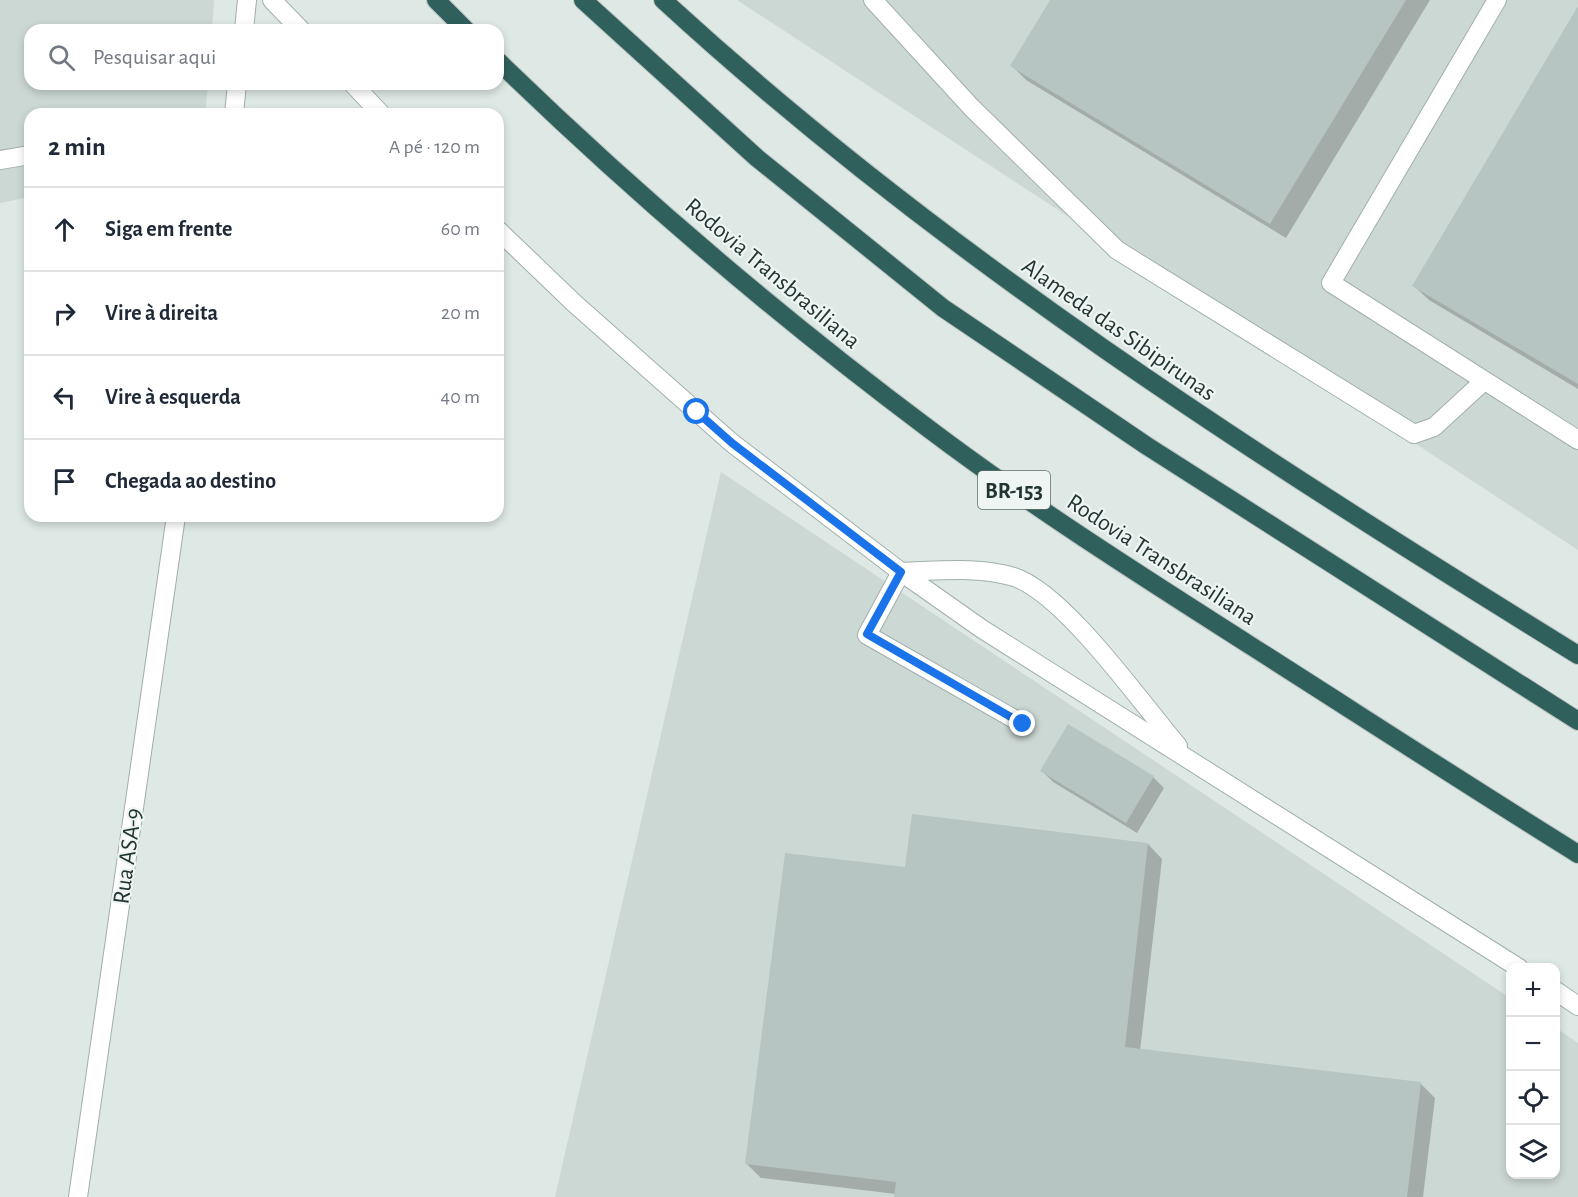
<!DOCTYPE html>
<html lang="pt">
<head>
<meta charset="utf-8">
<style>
	:root { --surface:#fff; --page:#f6f6f7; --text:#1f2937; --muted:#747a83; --line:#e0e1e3 }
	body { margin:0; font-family:"Alegreya Sans",sans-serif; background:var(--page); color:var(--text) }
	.controls { position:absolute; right:18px; bottom:18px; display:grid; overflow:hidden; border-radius:12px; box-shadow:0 3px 9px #0003 }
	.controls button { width:54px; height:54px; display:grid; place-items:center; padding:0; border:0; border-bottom:2px solid var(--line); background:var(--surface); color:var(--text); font:30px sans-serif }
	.stop { position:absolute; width:18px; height:18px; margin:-14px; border:4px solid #1a73e8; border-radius:50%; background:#fff }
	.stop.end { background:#1a73e8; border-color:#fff; box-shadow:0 2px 6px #0008 }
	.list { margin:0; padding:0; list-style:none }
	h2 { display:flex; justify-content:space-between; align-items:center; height:78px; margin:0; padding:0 24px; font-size:26px }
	h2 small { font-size:20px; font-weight:400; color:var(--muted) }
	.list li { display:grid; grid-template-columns:39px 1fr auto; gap:18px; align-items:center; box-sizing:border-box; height:84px; padding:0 24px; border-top:2px solid var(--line) }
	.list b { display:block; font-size:22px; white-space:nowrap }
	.list em { font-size:20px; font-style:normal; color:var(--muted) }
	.icon { flex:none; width:33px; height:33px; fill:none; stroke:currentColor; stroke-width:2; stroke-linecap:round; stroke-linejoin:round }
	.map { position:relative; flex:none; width:1578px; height:1197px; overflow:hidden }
	.search { position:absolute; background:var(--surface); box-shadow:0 3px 9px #0003; left:24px; top:24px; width:480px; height:66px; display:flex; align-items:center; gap:15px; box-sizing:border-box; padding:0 21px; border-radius:18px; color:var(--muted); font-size:22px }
	.panel { position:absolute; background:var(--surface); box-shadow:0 3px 9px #0003; left:24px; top:108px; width:480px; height:414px; border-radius:18px }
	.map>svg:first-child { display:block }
</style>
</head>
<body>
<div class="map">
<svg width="1578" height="1197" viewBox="0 0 1578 1197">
	<rect width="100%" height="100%" fill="#dee8e4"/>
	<g fill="#ccd8d4">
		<path d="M0,0H214L212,30H30V84H208L205,114H30V197L0,203Z"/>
		<path d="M737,0H1578V550Z"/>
		<path d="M721,472L1510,998V1174H1556V1028L1578,1043V1197H555Z"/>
	</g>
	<g fill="#0003">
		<path d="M1051,0H1430L1286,238L1026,80L1012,66Z"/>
		<path d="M1578,9V389L1429,300L1414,286Z"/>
		<path d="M1042,771L1153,777L1164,788L1137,833L1053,782Z"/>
		<path d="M1148,844L1162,859L1140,1051L1421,1084L1435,1098L1423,1197H896V1194L761,1178L746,1163L906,869Z"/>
	</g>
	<g fill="#b6c5c1">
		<path d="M1050,0H1406L1270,224L1010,66Z"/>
		<path d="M1578,6V384L1412,286Z"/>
		<path d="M1068,724L1154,776L1126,823L1040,771Z"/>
		<path d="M912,814L1148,843L1125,1047L1421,1082L1407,1197H894L896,1182L745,1164L785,853L905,867Z"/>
	</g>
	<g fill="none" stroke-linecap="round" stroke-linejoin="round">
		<defs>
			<g id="minor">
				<path d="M272,0L301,30"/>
				<path d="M873,0L971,107L1117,250L1414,434L1434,427L1484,381"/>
				<path d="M1497,0L1331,283L1578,440"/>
				<path d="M244,30L247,0"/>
				<path d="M353,84L381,114"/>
				<path d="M234,114L237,84"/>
				<path d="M0,160L30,155"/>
				<path d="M498,230L574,303L732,443L901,572L982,629L1519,968"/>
				<path d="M1023,724L867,635L901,572C938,571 978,566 1014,577C1065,594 1141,703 1178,746"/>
				<path d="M1556,991L1578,1006"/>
				<path d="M78,1197L176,516"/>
			</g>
			<g id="highway">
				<path d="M436,0L466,30"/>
				<path d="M583,0L757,158L943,308L1147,446L1578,721"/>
				<path d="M663,0C940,255 1259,458 1578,655"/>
				<path d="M498,61C633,192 778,316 929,429C1031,506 1140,575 1248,644C1358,714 1467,785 1578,854"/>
			</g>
		</defs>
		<use href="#minor" stroke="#a2afab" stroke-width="20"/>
		<use href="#highway" stroke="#bcc3c2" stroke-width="20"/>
		<use href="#minor" stroke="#fff" stroke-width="18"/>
		<use href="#highway" stroke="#2f605b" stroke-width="18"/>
	</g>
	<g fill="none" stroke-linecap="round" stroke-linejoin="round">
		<path stroke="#1a73e8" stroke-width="8" d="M697,412L732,443L901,572L867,634L1023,724"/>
	</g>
	<g text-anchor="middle" stroke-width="4.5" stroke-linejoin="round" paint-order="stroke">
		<rect fill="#eef5f2" stroke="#5e6f6c" stroke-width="1.5" x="978" y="471" width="72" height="38" rx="4.5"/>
		<g font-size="22" font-weight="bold" fill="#213633">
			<text x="1014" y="498">BR-153</text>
		</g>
		<g font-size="24" fill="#213633" stroke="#eef5f2">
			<text transform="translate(773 273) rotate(40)" y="8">Rodovia Transbrasiliana</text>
			<text transform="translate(1119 329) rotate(35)" y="8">Alameda das Sibipirunas</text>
			<text transform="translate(1162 559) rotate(33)" y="8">Rodovia Transbrasiliana</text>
			<text transform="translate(127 856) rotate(-82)" y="8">Rua ASA-9</text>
		</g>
	</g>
</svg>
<div class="controls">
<button>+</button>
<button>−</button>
<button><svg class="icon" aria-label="locate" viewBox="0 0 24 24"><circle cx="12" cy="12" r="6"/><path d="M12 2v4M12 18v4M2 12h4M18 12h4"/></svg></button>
<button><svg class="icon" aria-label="layers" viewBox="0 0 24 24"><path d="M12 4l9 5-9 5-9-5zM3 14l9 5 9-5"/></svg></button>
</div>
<div class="stop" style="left:697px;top:412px"></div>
<div class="stop end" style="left:1023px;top:724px"></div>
<div class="search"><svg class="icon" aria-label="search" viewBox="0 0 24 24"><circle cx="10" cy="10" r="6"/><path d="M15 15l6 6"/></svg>Pesquisar aqui</div>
<section class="panel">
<h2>2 min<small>A pé · 120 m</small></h2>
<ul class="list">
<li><svg class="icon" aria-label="ahead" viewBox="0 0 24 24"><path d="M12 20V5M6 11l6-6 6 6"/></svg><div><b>Siga em frente</b></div><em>60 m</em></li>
<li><svg class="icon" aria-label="right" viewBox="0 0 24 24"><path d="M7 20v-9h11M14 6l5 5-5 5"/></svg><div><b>Vire à direita</b></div><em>20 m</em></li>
<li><svg class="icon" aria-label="left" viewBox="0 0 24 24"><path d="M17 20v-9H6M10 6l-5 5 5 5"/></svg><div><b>Vire à esquerda</b></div><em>40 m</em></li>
<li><svg class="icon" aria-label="arrive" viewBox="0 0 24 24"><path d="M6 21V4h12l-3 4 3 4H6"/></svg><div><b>Chegada ao destino</b></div></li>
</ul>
</section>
</div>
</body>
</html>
